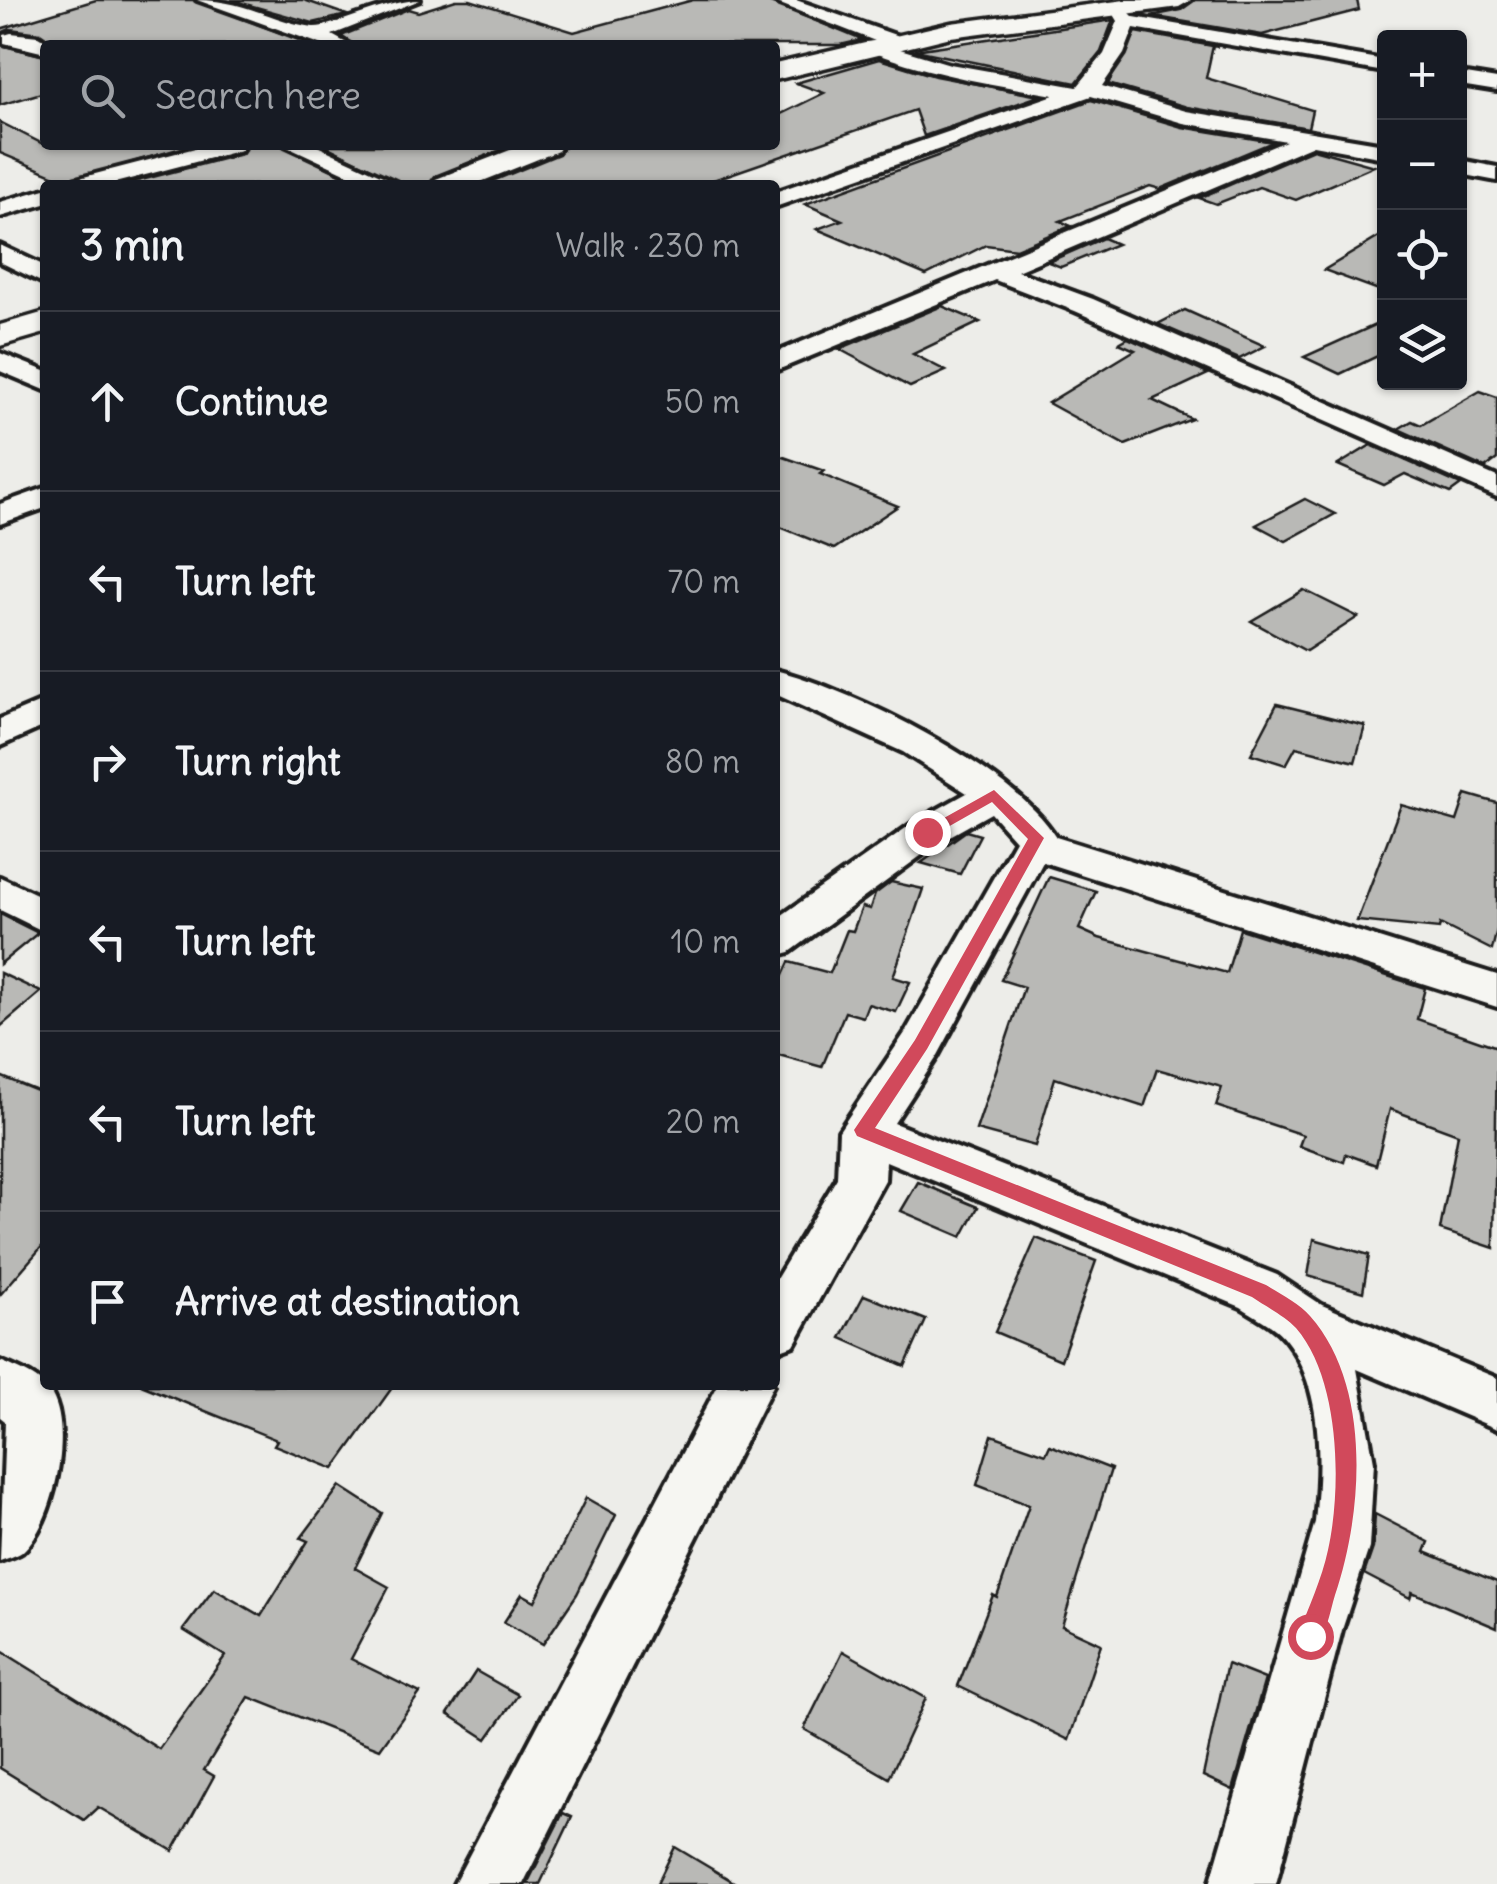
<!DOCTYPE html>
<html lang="en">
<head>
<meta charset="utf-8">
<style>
	:root { --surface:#171b24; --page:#20242c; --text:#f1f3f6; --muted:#9ea1a6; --line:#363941 }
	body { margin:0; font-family:Delius,sans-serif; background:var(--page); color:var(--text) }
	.controls { position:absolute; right:30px; top:30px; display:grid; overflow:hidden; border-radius:10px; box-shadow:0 2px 8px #0004 }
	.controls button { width:90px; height:90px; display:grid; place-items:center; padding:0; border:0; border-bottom:2px solid var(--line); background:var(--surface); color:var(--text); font:50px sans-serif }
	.stop { position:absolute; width:30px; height:30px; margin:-22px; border:8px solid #d1495b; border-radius:50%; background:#fff }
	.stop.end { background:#d1495b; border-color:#fff; box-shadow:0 2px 10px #0008 }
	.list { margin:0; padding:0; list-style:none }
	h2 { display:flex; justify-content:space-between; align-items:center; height:130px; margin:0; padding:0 40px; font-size:42px }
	h2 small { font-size:32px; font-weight:400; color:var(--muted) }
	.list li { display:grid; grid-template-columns:65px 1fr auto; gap:30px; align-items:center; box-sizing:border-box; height:180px; padding:0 40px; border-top:2px solid var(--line) }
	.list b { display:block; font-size:38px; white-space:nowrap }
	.list em { font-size:32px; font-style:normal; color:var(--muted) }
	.icon { flex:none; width:55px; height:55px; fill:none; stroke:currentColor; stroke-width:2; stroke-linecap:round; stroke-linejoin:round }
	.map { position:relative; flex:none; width:1497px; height:1884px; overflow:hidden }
	.search { position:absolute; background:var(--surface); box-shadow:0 2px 8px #0004; left:40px; top:40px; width:740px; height:110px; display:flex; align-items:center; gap:25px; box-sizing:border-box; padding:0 35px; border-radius:10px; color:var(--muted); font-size:38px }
	.panel { position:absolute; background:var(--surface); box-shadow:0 2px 8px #0004; left:40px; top:180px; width:740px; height:1210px; border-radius:10px }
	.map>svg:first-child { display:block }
</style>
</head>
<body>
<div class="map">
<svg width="1497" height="1884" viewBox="0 0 1497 1884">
	<rect width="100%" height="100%" fill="#edede9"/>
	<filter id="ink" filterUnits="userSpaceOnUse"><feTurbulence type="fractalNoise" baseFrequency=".01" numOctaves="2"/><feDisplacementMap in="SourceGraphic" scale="20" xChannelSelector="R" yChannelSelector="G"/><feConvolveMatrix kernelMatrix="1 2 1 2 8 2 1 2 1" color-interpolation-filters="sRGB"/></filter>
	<g filter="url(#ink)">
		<g fill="#b9b9b6" stroke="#1c1c1c" stroke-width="2.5">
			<path d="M96,0H193L312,45H57L40,33L10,29L1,33V45L45,56V92L0,105V29Z"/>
			<path d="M231,0H304L347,15L313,23Z"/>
			<path d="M456,0H470L574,32L693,0H766L862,40L840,45H354L341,36L408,9L418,12Z"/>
			<path d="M1195,0H1357L1359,10L1262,35L1151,16L1181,10Z"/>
			<path d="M1113,20L1101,52L1076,83L915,50Z"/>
			<path d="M1136,32L1218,47L1213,46L1206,78L1312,110L1308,128L1187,107L1108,84Z"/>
			<path d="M879,59L935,76L1039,96L924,136L915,110L699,185H483L559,154L566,145H775V117L824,93L796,83Z"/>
			<path d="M1091,100L1182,127L1273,142L1160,189L1150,186L1060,221L1071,226L1016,249L986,245L926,275L817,229L842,220L805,204Z"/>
			<path d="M0,122L45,145H192L67,181L0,153Z"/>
			<path d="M248,145H282L362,185H122L242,154Z"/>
			<path d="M324,145H513L435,176L428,185H405Z"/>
			<path d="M1313,149L1374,166L1296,200L1259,187L1216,204L1199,198Z"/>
			<path d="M1384,234V292L1324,270Z"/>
			<path d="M1103,238L1117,244L1061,267L1048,262Z"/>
			<path d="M942,306L980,322L913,354L946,371L910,387L839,349Z"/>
			<path d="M1185,310L1265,346L1239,359L1158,324Z"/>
			<path d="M1384,321V353L1340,374L1304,357Z"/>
			<path d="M1128,338L1208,374L1152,400L1192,419L1125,445L1048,403L1135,350L1119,343Z"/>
			<path d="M1480,391L1497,397V459L1485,468L1398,429L1412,421L1421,425Z"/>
			<path d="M1371,445L1461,485L1450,493L1405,474L1384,485L1338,465Z"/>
			<path d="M775,454L824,471L820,474L898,506L834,549L775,525Z"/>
			<path d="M1305,499L1335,514L1286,541L1256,525Z"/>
			<path d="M1304,590L1358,617L1306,651L1251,621Z"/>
			<path d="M1277,704L1365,726L1355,762L1296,747L1286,765L1251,754Z"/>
			<path d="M1466,794L1497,803V929L1492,950L1440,924L1439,929L1357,921L1401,805L1457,821Z"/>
			<path d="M966,831L980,835L960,874L921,863Z"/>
			<path d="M1049,877L1096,891L1079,929L1099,938L1227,973L1240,929L1425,988L1417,1019L1497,1047L1494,1248L1440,1230L1458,1134L1390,1109L1376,1165L1346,1154L1344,1162L1299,1146L1303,1135L1216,1106L1222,1087L1157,1069L1144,1107L1055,1078L1035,1146L976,1130L1024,987L1001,980Z"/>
			<path d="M891,882L923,889L893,977L910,982L896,1012L868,1004L863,1017L845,1012L822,1067L775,1054V993L789,962L830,973L847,930L853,931L862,907L870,909L875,894Z"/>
			<path d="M0,914L38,933L0,964Z"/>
			<path d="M0,973L41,992L0,1027Z"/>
			<path d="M0,1076L45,1094V1243L0,1295Z"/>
			<path d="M918,1182L978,1207L962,1237L901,1211Z"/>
			<path d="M1036,1238L1096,1261L1061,1360L995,1332Z"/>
			<path d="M1314,1239L1369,1255L1363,1292L1308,1276Z"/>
			<path d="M864,1295L926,1320L905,1366L841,1338Z"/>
			<path d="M141,1385H394L334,1469L274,1445L277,1440Z"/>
			<path d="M992,1435L1046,1454L1050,1445L1111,1469L1062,1626L1101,1644L1069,1740L958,1686L993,1595L997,1597L1029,1505L977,1485Z"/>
			<path d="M340,1486L382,1513L355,1568L389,1587L351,1659L420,1693L380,1749L249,1697L204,1770L214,1776L173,1851L98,1807L84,1820L0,1768V1650L159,1749L225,1656L183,1630L214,1589L261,1616L308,1541L301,1538Z"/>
			<path d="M586,1498L616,1515L577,1594L543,1644L504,1622L522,1594L535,1601Z"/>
			<path d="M1375,1514L1429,1542L1425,1552L1497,1582V1628L1412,1592L1410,1598L1364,1574L1373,1548Z"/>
			<path d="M843,1651L926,1698L889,1778L804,1729Z"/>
			<path d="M1227,1664L1265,1679L1233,1790L1203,1776Z"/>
			<path d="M476,1671L518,1695L487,1739L448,1714Z"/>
			<path d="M563,1813L572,1817L540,1884H527Z"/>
			<path d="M675,1847L737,1884H657Z"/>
		</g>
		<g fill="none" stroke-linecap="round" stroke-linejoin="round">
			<defs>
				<g id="street">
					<path d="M197,0C245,0 271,21 313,27C330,29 387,0 420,0L332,35L350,45H323Z"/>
					<path d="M770,0H796L901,37V45L890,46L950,64L1077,87L1104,54L1118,21L1110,8L1119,2L1134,17L1384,60V72L1134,28L1124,54L1102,86L1186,111L1384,144V158L1313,145L1017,271L1093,299L1497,477V497L1075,311L995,280L775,371V353L1286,141L1183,123L1091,96L775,207V192L1054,95C990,84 927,74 866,50V42L875,41Z"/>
					<path d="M11,33L38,36L53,45H45V53L4,43V35Z"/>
					<path d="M1460,73L1497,79V91L1460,85Z"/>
					<path d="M207,145H244L241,150L107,185H69L72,180Z"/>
					<path d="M285,145H315L402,185H371Z"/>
					<path d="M1460,160L1497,167V181L1460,174Z"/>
					<path d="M45,189V204L0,217V202Z"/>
					<path d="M0,245L45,266V284L0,262Z"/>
					<path d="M0,353L45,371V390L0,371Z"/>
					<path d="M45,488V508L0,524V504Z"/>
					<path d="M775,670C854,690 1013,768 1056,837L1497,975V1007L1043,862L937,1057L894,1123L1277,1275L1322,1305L1497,1378V1429L1357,1369L1374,1462L1369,1548L1342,1630L1276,1884H1210L1315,1522C1321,1463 1324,1388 1285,1339C1274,1325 1256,1317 1241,1307L886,1161L885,1180L794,1345L775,1352V1281L837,1178L839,1131L905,1033L1015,840L991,813L941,841L790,952L775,956V920L913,823L967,793L903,752L775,694Z"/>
					<path d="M45,700V726L0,746V719Z"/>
					<path d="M0,877L45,898V932L0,910Z"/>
					<path d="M0,1361C17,1368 43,1378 52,1395C73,1432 54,1524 22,1552C16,1556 7,1558 0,1561L5,1421L0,1417Z"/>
					<path d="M718,1385H773L523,1884H454Z"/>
				</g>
				<g id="secondary">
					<path d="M1125,0H1191L1179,7L951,37L775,80V64L951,23Z"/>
					<path d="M523,145H562L558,151L473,185H432L436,179Z"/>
					<path d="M45,312V333L0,346V325Z"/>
				</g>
			</defs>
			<use href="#street" stroke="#1c1c1c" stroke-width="8"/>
			<use href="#secondary" stroke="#1c1c1c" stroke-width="7"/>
			<path stroke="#1c1c1c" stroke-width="2.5" stroke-dasharray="1 4" stroke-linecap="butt" d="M529,45L557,38"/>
			<use href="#street" fill="#f6f6f2" fill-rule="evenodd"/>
			<use href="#secondary" fill="#f6f6f2" fill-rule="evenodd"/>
		</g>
	</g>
	<path fill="#d1495b" d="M994,790L1044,838L927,1049L875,1128L1266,1285C1280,1294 1299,1303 1310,1316C1372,1386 1363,1513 1335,1595C1330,1611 1326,1641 1310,1648L1298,1636C1308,1608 1322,1579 1328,1550C1342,1487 1340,1379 1296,1328C1285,1316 1265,1306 1252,1297L857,1136L854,1130L915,1040L1028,839L992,802L932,836L919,832Z"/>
</svg>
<div class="controls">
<button>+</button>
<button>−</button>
<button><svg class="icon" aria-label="locate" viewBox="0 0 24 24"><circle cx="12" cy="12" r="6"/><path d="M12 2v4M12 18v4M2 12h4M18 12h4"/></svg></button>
<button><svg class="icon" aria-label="layers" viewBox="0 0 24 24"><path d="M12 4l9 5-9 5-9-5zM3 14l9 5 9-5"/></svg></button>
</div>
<div class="stop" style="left:1310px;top:1636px"></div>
<div class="stop end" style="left:927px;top:832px"></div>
<div class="search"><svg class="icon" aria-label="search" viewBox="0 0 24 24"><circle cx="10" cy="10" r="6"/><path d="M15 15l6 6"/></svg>Search here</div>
<section class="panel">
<h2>3 min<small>Walk · 230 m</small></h2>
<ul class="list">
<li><svg class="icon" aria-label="ahead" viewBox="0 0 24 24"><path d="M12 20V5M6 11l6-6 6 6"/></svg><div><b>Continue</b></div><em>50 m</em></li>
<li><svg class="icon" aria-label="left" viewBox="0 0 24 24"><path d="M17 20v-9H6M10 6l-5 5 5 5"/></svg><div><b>Turn left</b></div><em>70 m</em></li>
<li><svg class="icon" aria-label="right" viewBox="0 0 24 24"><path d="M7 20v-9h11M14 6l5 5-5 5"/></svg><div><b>Turn right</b></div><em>80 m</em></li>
<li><svg class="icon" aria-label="left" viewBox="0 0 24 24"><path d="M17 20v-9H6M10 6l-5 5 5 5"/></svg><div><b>Turn left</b></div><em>10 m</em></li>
<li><svg class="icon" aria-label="left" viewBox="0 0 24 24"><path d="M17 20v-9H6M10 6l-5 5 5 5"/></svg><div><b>Turn left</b></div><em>20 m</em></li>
<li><svg class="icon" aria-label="arrive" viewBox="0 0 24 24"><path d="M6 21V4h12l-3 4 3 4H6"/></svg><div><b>Arrive at destination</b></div></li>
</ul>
</section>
</div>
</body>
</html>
